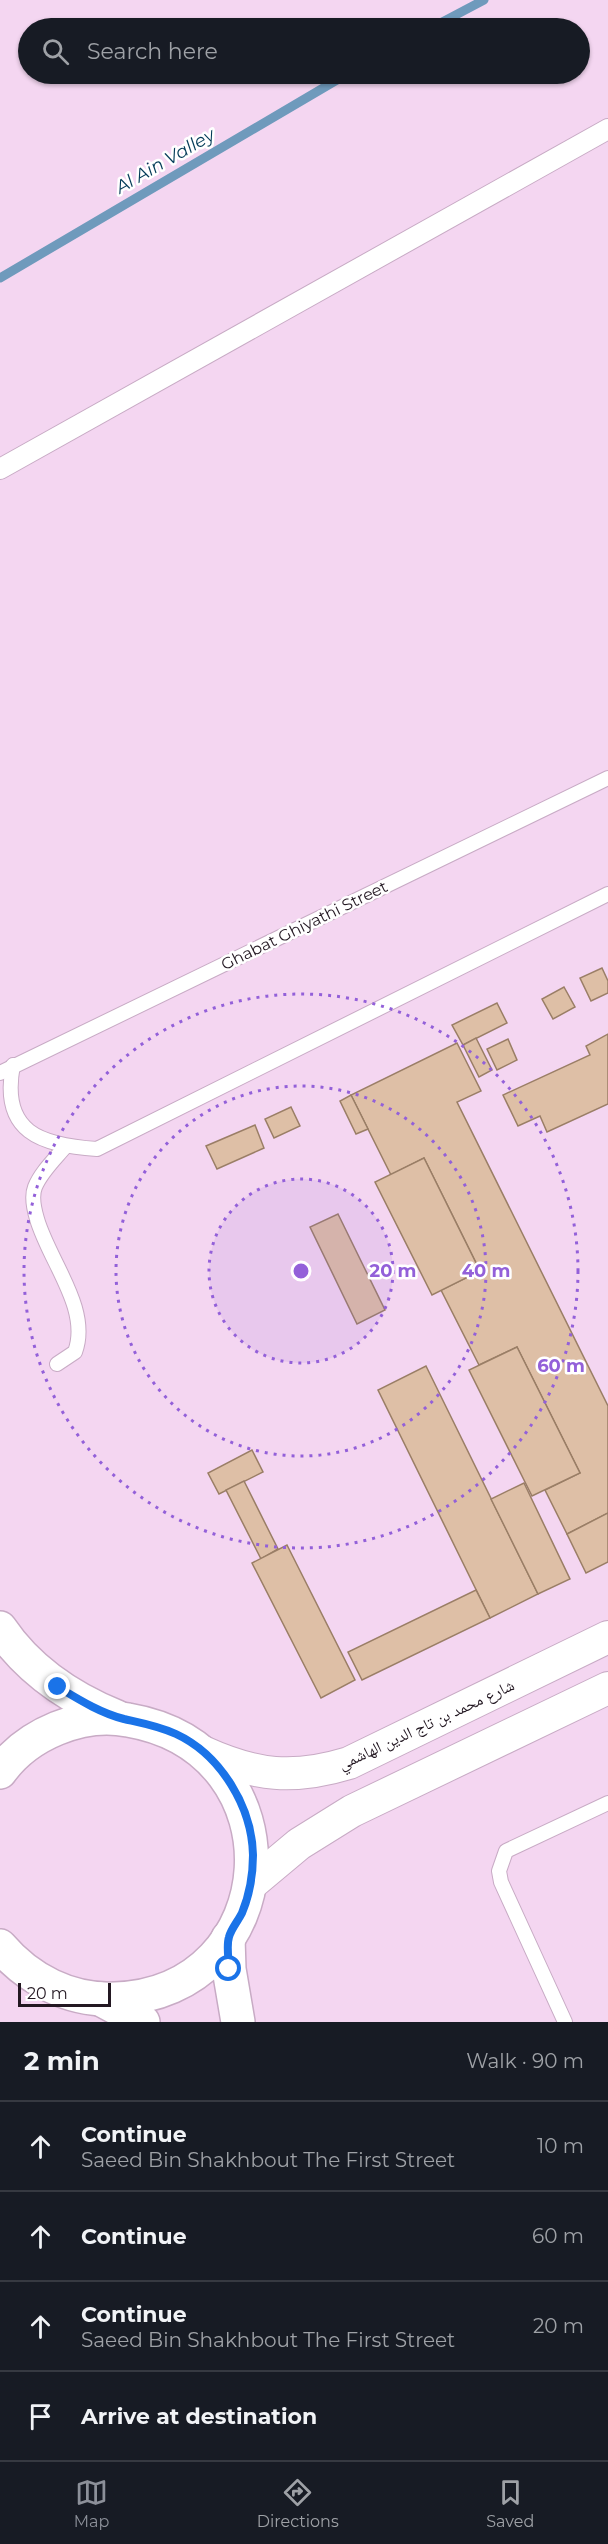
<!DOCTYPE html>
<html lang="en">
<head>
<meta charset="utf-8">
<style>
	:root { --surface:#171b24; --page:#242831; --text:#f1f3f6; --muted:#9ea1a6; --line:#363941; --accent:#8c9099 }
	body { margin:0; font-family:Montserrat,"Noto Naskh Arabic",sans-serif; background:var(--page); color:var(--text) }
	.scale { position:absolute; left:18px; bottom:15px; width:93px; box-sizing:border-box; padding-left:6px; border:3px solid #231822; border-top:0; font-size:16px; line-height:21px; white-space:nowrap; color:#231822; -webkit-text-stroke:4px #fff; paint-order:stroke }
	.stop { position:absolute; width:18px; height:18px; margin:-14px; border:4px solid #1a73e8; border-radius:50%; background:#fff }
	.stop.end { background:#1a73e8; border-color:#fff; box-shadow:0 2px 6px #0008 }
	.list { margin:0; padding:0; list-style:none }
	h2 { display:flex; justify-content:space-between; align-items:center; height:78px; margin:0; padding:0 24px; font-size:26px }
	h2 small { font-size:20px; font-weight:400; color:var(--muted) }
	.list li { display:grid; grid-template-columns:39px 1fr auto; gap:18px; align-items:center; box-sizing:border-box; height:90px; padding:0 24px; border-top:2px solid var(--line) }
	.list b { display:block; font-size:22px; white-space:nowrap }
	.list p { margin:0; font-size:20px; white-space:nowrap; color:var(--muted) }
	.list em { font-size:20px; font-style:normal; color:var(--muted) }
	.icon { flex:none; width:33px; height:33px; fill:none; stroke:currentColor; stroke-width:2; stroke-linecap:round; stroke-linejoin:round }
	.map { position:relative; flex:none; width:608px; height:2022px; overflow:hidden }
	.search { position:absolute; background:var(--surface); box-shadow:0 2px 4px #0004; left:18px; right:18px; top:18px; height:66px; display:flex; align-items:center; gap:15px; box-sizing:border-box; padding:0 21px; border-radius:33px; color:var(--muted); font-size:22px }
	.sheet { height:438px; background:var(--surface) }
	nav { display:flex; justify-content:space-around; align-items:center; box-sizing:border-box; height:84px; border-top:2px solid var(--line); background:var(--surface); font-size:16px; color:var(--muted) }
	nav a { display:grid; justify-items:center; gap:3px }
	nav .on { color:var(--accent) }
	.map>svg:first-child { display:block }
</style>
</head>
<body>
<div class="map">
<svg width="608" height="2022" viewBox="0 0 608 2022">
	<rect width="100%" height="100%" fill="#f4d6f1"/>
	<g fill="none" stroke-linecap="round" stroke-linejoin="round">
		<g stroke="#6f9abc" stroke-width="9">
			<path d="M431,28L484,0"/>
			<path d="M0,278L347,74"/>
		</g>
	</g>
	<g fill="#debfa6" stroke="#9a7e66" stroke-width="1.5">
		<path d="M602,968L608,981V993L591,1001L580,978Z"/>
		<path d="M564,987L575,1007L553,1019L542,999Z"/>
		<path d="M497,1003L507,1023L463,1045L452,1025Z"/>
		<path d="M608,1034V1104L547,1132L540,1116L518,1126L503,1095L590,1055L586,1046Z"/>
		<path d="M476,1038L492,1070L479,1077L463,1045Z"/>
		<path d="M508,1039L517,1060L497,1070L487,1049Z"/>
		<path d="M457,1043L481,1091L457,1102L608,1406V1513L567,1534L545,1490L580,1473L517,1347L479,1365L441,1290L480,1271L424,1158L391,1175L351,1095Z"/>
		<path d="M351,1095L368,1129L356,1134L340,1101Z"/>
		<path d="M291,1107L300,1126L274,1138L265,1119Z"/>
		<path d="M255,1125L264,1148L217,1169L206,1146Z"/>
		<path d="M424,1158L480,1271L432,1295L375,1182Z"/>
		<path d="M338,1214L385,1310L357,1324L310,1227Z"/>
		<path d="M517,1347L580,1473L532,1496L469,1370Z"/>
		<path d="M426,1366L538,1594L490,1618L378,1390Z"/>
		<path d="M252,1450L263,1472L219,1494L208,1473Z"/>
		<path d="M244,1481L278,1549L261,1559L226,1490Z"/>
		<path d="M524,1483L570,1579L538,1594L491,1499Z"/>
		<path d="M608,1513V1562L586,1573L567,1534Z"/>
		<path d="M287,1545L355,1680L321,1698L252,1563Z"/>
		<path d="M476,1590L490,1618L362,1680L348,1652Z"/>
	</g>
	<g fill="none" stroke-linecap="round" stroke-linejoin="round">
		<defs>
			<g id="service">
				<path d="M13,1065C0,1133 41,1145 97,1149L608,894"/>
				<path d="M0,1073L608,778"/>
				<path d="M57,1364L75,1352C91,1309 49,1261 37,1219C34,1209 31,1197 35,1187C41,1172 55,1159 65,1147"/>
				<path d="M565,2022L501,1882L499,1871L506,1851L608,1803"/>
			</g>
			<path id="pedestrian" d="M0,469L608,129"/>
			<g id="tertiary">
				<path d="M203,1752C256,1776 293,1780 349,1763L608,1637"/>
				<path d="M250,1885L299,1844L352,1811L608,1688"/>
			</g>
			<g id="secondary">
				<path d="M0,1628C29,1671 70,1698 117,1717"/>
				<path d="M0,1772C27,1734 82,1711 128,1720C303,1750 286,1993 115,1999C70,2001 29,1980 0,1946"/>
				<path d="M228,1938L229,1969L238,2022"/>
				<path d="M100,1999L143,2022"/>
			</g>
		</defs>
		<use href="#service" stroke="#c8abc5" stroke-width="16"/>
		<use href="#pedestrian" stroke="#c8abc5" stroke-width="22"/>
		<use href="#tertiary" stroke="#c8abc5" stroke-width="34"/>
		<use href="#secondary" stroke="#c8abc5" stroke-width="36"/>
		<use href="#service" stroke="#fff" stroke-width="14"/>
		<use href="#pedestrian" stroke="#fff" stroke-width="20"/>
		<use href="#tertiary" stroke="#fff" stroke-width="32"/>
		<use href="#secondary" stroke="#fff" stroke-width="33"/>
	</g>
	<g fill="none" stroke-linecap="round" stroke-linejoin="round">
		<path stroke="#1a73e8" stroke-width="8" d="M58,1687C78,1699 100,1713 124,1719C142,1723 159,1726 176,1734C221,1755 252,1807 253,1855C253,1874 249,1896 242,1913C238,1921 231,1929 229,1937C226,1946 229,1960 229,1969"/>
	</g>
	<circle cx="301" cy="1271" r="92" fill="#9360d9" fill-opacity=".12"/>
	<g fill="none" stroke="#9360d9" stroke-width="3" stroke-dasharray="3 6">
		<circle cx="301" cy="1271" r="92"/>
		<circle cx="301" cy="1271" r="185"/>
		<circle cx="301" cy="1271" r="277"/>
	</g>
	<g text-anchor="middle" stroke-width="5" stroke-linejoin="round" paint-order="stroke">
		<g font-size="16" fill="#231822" stroke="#fff">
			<text transform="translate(304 925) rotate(-26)" y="6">Ghabat Ghiyathi Street</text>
			<text transform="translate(426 1724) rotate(-25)" y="6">شارع محمد بن تاج الدين الهاشمي</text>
		</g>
		<g font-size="18" font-style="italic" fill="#023a57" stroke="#fff">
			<text transform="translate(165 161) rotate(-30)" y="6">Al Ain Valley</text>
		</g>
	</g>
	<circle cx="301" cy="1271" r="9" fill="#9360d9" stroke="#fff" stroke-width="3"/>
	<g font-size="18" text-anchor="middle" font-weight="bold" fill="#9360d9" stroke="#fff" stroke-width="5" stroke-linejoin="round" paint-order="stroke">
		<text x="393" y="1277">20 m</text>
		<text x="486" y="1277">40 m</text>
		<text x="561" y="1372">60 m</text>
	</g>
</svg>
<div class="scale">20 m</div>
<div class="stop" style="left:229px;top:1969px"></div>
<div class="stop end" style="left:58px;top:1687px"></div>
<div class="search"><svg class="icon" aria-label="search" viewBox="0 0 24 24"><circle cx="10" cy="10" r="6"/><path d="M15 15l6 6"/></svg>Search here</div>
</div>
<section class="sheet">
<h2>2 min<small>Walk · 90 m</small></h2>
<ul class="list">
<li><svg class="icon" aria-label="ahead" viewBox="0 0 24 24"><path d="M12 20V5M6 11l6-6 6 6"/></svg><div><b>Continue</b><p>Saeed Bin Shakhbout The First Street</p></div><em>10 m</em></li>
<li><svg class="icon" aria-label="ahead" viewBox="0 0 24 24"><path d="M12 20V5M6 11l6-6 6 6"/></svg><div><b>Continue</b></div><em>60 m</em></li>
<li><svg class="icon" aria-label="ahead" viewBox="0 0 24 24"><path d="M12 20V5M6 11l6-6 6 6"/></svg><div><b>Continue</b><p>Saeed Bin Shakhbout The First Street</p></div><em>20 m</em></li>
<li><svg class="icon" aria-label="arrive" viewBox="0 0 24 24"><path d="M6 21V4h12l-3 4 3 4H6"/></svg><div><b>Arrive at destination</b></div></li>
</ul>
</section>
<nav>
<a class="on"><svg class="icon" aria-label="map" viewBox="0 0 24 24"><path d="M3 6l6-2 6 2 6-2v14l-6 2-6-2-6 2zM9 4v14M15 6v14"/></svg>Map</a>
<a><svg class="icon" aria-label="directions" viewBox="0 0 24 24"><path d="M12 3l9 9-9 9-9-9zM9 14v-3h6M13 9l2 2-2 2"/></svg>Directions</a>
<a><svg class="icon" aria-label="saved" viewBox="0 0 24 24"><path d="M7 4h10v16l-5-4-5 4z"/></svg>Saved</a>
</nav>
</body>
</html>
